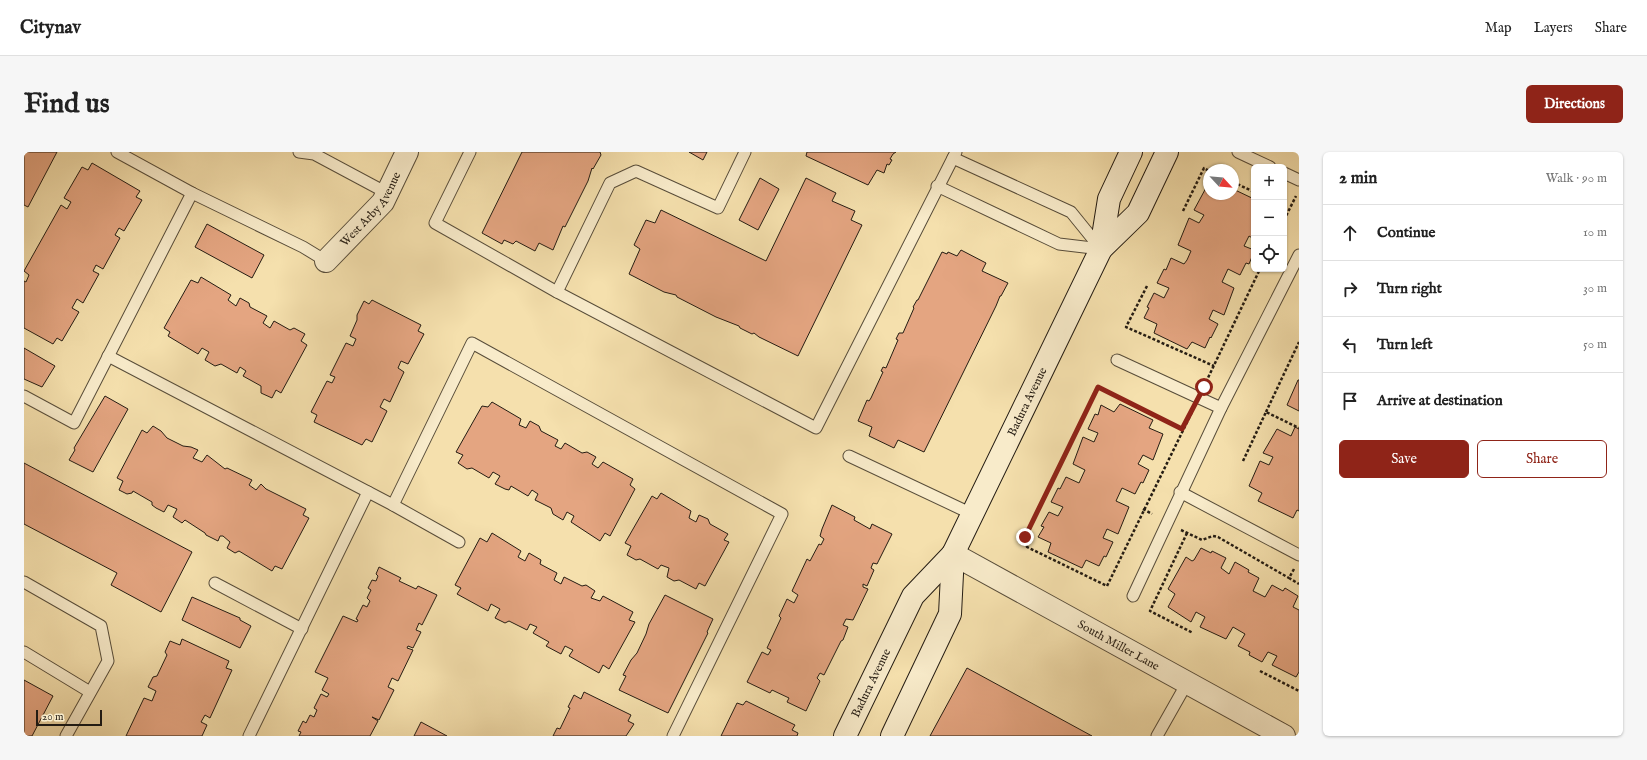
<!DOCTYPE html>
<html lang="en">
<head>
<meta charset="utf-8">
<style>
	:root { --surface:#fff; --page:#f6f6f6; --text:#222; --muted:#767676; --line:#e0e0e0; --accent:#8f2418 }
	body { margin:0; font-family:"IM FELL English",serif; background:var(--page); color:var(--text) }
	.controls { position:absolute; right:12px; top:12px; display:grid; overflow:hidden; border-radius:6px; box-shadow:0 1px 3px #0004 }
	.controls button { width:36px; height:36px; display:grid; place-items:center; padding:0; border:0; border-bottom:1px solid var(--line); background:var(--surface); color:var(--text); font:20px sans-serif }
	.compass { position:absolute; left:1179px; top:12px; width:36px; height:36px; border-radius:50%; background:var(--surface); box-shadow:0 1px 3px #0004; rotate:116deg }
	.scale { position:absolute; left:12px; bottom:10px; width:66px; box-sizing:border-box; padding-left:4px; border:2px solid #241c13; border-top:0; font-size:11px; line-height:14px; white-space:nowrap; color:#241c13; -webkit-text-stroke:3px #f8ebca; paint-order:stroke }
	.stop { position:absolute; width:12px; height:12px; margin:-9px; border:3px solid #8f2418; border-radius:50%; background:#fff }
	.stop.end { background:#8f2418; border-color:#fff; box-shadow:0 1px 4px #0008 }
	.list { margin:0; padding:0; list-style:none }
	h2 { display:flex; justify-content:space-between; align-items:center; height:52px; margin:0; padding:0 16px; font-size:17px }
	h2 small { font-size:13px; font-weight:400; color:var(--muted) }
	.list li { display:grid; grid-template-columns:26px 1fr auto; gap:12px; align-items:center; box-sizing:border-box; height:56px; padding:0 16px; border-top:1px solid var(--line) }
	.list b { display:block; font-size:15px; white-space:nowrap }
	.list em { font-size:13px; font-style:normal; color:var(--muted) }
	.actions { display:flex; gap:8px; padding:12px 16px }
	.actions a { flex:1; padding:9px 0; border:1px solid var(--accent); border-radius:6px; text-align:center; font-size:14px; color:var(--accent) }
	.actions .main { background:var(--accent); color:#fff }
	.icon { flex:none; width:22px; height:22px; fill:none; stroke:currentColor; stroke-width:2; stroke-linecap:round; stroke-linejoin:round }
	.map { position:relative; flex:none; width:1275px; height:584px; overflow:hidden; border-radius:6px }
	header { display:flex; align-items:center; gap:24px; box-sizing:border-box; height:56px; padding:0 20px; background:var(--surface); border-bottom:1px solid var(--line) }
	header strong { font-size:19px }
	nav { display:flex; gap:22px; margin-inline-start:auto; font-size:14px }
	.intro { display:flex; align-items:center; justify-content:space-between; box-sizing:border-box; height:96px; padding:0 24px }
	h1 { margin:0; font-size:28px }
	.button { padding:10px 18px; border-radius:6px; background:var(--accent); color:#fff; font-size:14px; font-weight:700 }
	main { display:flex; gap:24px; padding:0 24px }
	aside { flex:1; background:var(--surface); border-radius:6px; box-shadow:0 1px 3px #0004 }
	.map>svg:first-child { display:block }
</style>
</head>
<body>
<header>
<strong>Citynav</strong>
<nav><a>Map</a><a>Layers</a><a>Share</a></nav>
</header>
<div class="intro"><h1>Find us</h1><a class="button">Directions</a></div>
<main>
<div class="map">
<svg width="1275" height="584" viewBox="0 0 1275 584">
	<rect width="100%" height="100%" fill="#f5e0ad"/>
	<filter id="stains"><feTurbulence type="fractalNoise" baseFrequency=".005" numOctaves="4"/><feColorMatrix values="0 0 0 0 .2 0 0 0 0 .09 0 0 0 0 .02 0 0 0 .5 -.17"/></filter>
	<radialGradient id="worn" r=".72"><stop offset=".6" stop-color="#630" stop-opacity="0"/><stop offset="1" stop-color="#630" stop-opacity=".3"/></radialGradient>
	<g fill="#e4a581" stroke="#241c13">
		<path d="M0,0H33L4,55L0,53Z"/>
		<path d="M498,0H576L577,3L569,17L568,16L564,29L541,75L539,74L529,98L515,91L511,99L492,89L489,92L480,88L478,92L458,81Z"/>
		<path d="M665,0H683L679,8Z"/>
		<path d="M783,0H872L869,2L866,7L868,8L865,13L863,12L860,21L853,18L844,33L782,4Z"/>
		<path d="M68,11L116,39L112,45L118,48L100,79L95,76L91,83L96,86L79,117L72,113L69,119L75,122L59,151L53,147L48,156L55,160L38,189L33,186L29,192L0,176V129L2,130L5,123L0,119L37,53L43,57L47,50L40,46L58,15L64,18Z"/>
		<path d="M736,26L755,37L734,78L715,68Z"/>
		<path d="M782,26L812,41L808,49L831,59L827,68L838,73L774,204L735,185L730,181L728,182L716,176L715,174L692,165L653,145L652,143L640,140L605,122L616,97L610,93L622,68L631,71L637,58L742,109Z"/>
		<path d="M1183,34L1185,35V42H1209V37L1230,47V87L1225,84L1220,94L1230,98V100L1225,112L1222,111L1216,123L1204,117L1198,130L1210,136L1200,163L1189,158L1185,167L1194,172L1187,186L1186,185L1181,196L1168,190L1163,197L1130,181L1133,172L1120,166L1125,156L1123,155L1130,141L1140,146L1145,136L1133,131L1140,117L1142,118L1147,106L1160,112L1163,108L1167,99L1154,93L1165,66L1175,71L1180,63L1170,58Z"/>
		<path d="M183,72L240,103L228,126L171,95Z"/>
		<path d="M937,98L962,111L958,119L984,131L977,144H976L972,154L900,300L874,288L870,296L845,284L848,275L834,269L843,248L845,249L847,246L859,220L857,219L859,215L862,216L874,188L872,187L875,181H879L890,156L889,155L893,148H894L918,100L923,102L924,100L933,104Z"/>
		<path d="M177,125L207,143L204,148L212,154L216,146L225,151L226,155L243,164L239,171L246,176L250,169L266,178L270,176L281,182L277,189L283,193L257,241L252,238L248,246L237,241V234L219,224L222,219L216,215L213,221L197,212L191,214L181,208L185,200L178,196L174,202L144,184L146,180L140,176L167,128L174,131Z"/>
		<path d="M348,148L397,173L394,179L400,182L384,212L377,209L374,216L380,220L366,250L360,247L356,255L363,259L348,290L342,287L338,293L290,270L293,263L287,260L303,229L308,231L311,225L306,223L322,191L329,194L332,187L326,184L333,168V163L340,149L345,152Z"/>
		<path d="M0,196L31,214L18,235L0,227Z"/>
		<path d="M1274,228H1275V259L1263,253Z"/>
		<path d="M81,244L104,257L69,320L45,308L51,298L50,296Z"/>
		<path d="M468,250L497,267L495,273L502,276L506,269L515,274L517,279L534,288L531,294L537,297L541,291L558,301L563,300L572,305L568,312L574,316L579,310L609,327L606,333L611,337L586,384L581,381L576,389L547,370L550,364L543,360L539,368L529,362L527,356L511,348L514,342L508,338L504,344L487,334L485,338L481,337L471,332L476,324L469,320L465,326L448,316L443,317L434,311L439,303L432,300L458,254L464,255Z"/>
		<path d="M1096,252L1129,268L1125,276L1139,282L1129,308L1119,303L1114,312L1125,318L1119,331L1117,330L1111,342L1098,336L1092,349L1105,355L1094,382L1083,377L1079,386L1089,390L1082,405L1080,404L1075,414L1062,408L1058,416L1024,400L1027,391L1014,385L1020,375L1017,374L1025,360L1034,364L1039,355L1027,350L1034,336L1036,337L1042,325L1055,331L1061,318L1049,312L1059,285L1070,290L1074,281L1064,277L1071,262L1074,263L1077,253L1090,260Z"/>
		<path d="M129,274L137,279L143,286L159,294L167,295L174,298L169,306L178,310L183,303L201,317L203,316L228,328L225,333L232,338L237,332L242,337L282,357L279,363L285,366L258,417L251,414L248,419L215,399L211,401L203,396L206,390L199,384H196L194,389L182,383L181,381L161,368L158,371L149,365L153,357L144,353L140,360L132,356L128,353V350L109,339L108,341L103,342L95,338L99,329L93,326L118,278L123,281Z"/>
		<path d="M1271,275L1275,277V359L1273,358L1269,366L1234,349L1238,341L1225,334L1236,309L1245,313L1249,305L1239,301L1253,277L1267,284Z"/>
		<path d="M0,311L168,400L137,460L87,433L93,421L0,372Z"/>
		<path d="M637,341L667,359L665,366L672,370L675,363L684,367L686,372L704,382L700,388L705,390L681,434L675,431L672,437L655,428L650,429L643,425L645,416L637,413L634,417L616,407L612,408L603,403L607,394L601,391L628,344L633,347Z"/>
		<path d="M808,353L831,365L830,368L846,377L848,372L868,382L853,412L849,411L847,416L850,418L843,434L839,432V435L844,437L829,468L822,467L819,473L824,475L819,488L817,489L800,523L796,521L793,526L796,529L782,559L763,550L765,546L748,538L746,541L723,530L738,500L744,503L747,498L743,496L757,466L755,464L763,447L770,451L774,443L768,439L783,407L786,409L795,392L797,393L800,387L796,384L798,377Z"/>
		<path d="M468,381L497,399L494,405L501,409L505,401L517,408L516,412L533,421L530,428L537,432L540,425L558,434L562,433L571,439L567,446L576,449L579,444L609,460L605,468L611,470L585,517L579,513L575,521L545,504L549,498L541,494L537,502L522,494L525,490L509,481L513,475L506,472L503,478L485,469L481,471L471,466L476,457L467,452L464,459L433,442L437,436L431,433L456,386L463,390Z"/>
		<path d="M1177,396L1187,401L1188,399L1202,406L1197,416L1205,422L1211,410L1225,418L1224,420L1235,426L1229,439L1241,445L1248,433L1259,439L1261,436L1274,444L1269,455L1275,458V520L1272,525L1248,513L1253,504L1244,500L1238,510L1225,503L1226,500L1214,494L1221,482L1209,475L1202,487L1176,475L1181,465L1172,460L1167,470L1144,455L1151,442L1144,437L1162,405L1168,409L1170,408Z"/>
		<path d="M355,415L377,426L375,429L392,437L394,434L413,443L398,473L395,471L392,478L397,480L389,496L384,494L383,496L389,498L374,529L368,526L364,535L370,538L355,568L348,565L354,569L346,584H275L277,580L274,579L279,569L282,571L286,563L290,565L293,558L290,556L297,542L303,545L305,542L298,538L304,526L291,520L319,464L333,470L334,468L332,467L339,453L343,455L346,449L343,446L347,438L344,436L348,428L352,429L354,424L352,422Z"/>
		<path d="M641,443L689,467L683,480L684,481L644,561L595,538L602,524L599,523L607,508L613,501L622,482L625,472Z"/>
		<path d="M168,445L216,466V468L227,474L216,496L158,468Z"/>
		<path d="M158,487L205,509L202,516L208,518L186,566L181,563L177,570L183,573L178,584H102L120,546L128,549L132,539L124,535L129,525L133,524L143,503L141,500L146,489L156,493Z"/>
		<path d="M943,516L1068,584H906Z"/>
		<path d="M0,528L29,544L8,584H0Z"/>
		<path d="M560,540L607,563L604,569L610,572L602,584H529L533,576L536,577L546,556L544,555L550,543L557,547Z"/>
		<path d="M722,549L771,573L768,578L774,581L773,584H697L713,551L719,553Z"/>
		<path d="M397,570L423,584H390Z"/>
	</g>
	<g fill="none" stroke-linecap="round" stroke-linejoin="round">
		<defs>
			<g id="lane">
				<path d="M275,0L290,2L363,41"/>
				<path d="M446,0L411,71L533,140L792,276L932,0"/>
				<path d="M1214,0L1246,15"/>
				<path d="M929,6L1047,60L1077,97"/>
				<path d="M1260,21L1275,28"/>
				<path d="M913,34L1035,92L1077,97"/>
				<path d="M168,41L279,95L302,109"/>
				<path d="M533,140L586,31L612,19L694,56L721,0"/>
				<path d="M84,204L369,353L435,390"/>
				<path d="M1093,208L1197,256"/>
				<path d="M0,244L50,271L168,41L93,0"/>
				<path d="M825,304L948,362"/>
				<path d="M1156,340L1275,403"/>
				<path d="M369,353L448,191L758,362L649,584"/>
				<path d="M0,430L77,474L84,509L42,584"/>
				<path d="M191,431L278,477"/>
				<path d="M1109,444L1197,256L1275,103"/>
				<path d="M0,500L66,540"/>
				<path d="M225,584L344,340"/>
				<path d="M1133,584L1163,531"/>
			</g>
			<g id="street">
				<path id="s1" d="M302,109L359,50L383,0"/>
				<path id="s2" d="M929,402L1260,584"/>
			</g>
			<g id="secondary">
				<path d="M1077,97L1114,61L1143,0"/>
				<path id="s3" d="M821,584L889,444L929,402L1077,97L1085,47L1107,0"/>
				<path d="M868,584L926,462L929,402"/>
			</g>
		</defs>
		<use href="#lane" stroke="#584d3a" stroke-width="13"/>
		<use href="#street" stroke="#584d3a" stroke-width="24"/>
		<use href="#secondary" stroke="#241c13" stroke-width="24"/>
		<g stroke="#241c13" stroke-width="2.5" stroke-dasharray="3 2" stroke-linecap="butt">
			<path d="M1209,30L1230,40"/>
			<path d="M1260,56L1264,59"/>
			<path d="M1159,59L1180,16L1185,19"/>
			<path d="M1260,68L1272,44"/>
			<path d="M1123,134L1102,175L1190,214"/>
			<path d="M1182,230L1236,117"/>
			<path d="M1242,260L1275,190"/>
			<path d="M1158,277L1074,235L1001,385L1003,395L1083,434L1168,260"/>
			<path d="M1219,309L1242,260L1275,276"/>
			<path d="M1119,357L1128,362"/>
			<path d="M1157,378L1178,388L1189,384L1194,385L1265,426"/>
			<path d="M1163,381L1126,459L1169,481"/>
			<path d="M1270,417L1265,426L1275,432"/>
			<path d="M1236,519L1275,539"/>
		</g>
		<use href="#lane" stroke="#f8ebca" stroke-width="11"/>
		<use href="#street" stroke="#f8ebca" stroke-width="22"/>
		<use href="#secondary" stroke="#f8ebca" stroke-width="22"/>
	</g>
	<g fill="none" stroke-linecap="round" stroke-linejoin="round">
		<path stroke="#8f2418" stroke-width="5" d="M1001,385L1074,235L1158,277L1180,235"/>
	</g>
	<g text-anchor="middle" stroke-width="3" stroke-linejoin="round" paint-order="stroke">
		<g font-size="12" fill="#241c13" stroke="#f8ebca">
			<text dy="4" stroke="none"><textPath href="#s1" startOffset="69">West Arby Avenue</textPath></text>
			<text dy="4" stroke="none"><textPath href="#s3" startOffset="383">Badura Avenue</textPath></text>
			<text dy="4" stroke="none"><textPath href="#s2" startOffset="189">South Miller Lane</textPath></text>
			<text dy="4" stroke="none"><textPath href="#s3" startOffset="59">Badura Avenue</textPath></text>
		</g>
	</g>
	<rect width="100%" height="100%" filter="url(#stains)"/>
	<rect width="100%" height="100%" fill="url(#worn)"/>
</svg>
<div class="controls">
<button>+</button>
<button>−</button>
<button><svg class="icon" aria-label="locate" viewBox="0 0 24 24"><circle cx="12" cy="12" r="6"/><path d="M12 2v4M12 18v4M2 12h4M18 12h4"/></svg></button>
</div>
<svg class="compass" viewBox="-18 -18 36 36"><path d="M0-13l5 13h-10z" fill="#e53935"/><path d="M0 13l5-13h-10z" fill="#767676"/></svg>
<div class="scale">20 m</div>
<div class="stop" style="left:1180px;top:235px"></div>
<div class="stop end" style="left:1001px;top:385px"></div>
</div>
<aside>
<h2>2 min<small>Walk · 90 m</small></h2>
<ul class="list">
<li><svg class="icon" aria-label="ahead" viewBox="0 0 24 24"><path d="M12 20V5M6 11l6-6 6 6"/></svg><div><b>Continue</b></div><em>10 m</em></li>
<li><svg class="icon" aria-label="right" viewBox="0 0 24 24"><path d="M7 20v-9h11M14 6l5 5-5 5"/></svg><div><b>Turn right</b></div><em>30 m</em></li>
<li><svg class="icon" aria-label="left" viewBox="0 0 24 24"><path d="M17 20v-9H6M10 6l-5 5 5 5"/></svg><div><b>Turn left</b></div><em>50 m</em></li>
<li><svg class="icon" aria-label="arrive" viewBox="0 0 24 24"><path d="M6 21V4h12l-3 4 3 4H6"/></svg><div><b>Arrive at destination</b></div></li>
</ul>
<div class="actions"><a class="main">Save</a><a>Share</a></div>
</aside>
</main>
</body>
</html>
